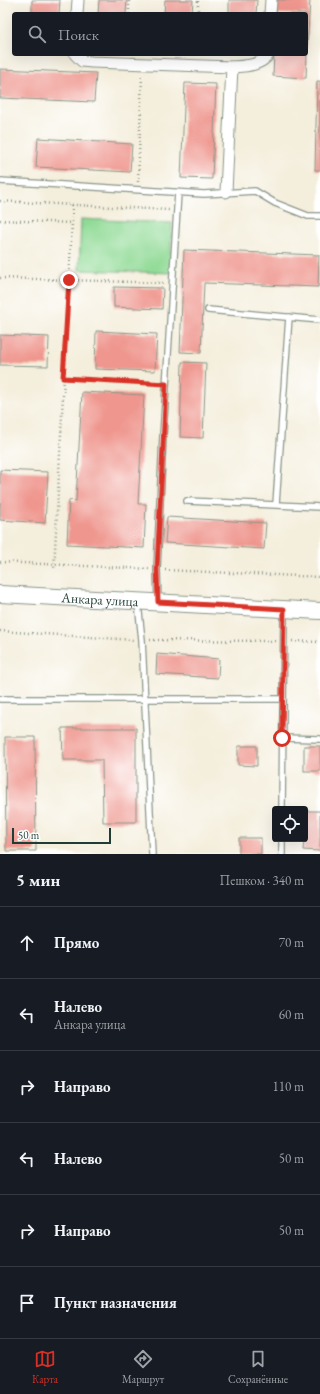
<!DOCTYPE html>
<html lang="ru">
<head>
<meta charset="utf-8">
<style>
	:root { --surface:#171b24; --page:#242831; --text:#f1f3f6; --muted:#9ea1a6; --line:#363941; --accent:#d93025 }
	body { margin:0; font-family:"EB Garamond",serif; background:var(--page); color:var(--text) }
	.controls { position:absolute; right:12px; bottom:12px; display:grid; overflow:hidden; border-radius:4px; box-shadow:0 4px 16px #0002 }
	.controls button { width:36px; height:36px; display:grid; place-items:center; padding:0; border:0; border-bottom:1px solid var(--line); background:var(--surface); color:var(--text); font:20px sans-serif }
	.scale { position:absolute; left:12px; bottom:10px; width:99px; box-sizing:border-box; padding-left:4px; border:2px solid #1f3d34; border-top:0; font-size:11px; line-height:14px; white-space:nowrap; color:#1f3d34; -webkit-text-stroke:3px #fff; paint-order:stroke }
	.stop { position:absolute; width:12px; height:12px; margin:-9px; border:3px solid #d93025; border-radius:50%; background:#fff }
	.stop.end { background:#d93025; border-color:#fff; box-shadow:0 1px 4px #0008 }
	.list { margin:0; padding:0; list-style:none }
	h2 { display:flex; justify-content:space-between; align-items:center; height:52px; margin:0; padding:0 16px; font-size:17px }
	h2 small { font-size:13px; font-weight:400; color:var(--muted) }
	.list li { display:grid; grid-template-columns:26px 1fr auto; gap:12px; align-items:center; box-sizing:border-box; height:72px; padding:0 16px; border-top:1px solid var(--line) }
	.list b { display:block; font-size:15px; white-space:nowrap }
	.list p { margin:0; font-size:13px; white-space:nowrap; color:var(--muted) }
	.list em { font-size:13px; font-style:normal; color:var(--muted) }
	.icon { flex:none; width:22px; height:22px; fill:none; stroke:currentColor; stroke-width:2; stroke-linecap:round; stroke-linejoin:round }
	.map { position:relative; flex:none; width:320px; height:854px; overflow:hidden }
	.search { position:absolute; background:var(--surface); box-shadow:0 4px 16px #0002; left:12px; right:12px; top:12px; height:44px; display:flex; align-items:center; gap:10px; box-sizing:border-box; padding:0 14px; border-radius:4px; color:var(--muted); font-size:15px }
	.sheet { height:484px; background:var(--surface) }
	nav { display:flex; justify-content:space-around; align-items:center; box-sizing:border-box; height:56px; border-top:1px solid var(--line); background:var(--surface); font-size:11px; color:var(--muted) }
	nav a { display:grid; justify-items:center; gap:2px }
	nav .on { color:var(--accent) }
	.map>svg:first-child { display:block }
</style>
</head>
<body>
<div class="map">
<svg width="320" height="854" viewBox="0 0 320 854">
	<rect width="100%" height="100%" fill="#fff"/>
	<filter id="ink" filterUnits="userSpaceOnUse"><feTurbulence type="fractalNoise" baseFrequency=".025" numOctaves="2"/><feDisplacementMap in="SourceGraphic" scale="8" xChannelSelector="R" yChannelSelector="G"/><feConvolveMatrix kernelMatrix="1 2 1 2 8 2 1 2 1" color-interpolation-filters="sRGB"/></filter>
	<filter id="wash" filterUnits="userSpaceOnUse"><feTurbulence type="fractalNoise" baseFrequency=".012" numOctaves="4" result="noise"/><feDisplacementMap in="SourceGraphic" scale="16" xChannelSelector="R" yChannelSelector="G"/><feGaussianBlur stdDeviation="0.9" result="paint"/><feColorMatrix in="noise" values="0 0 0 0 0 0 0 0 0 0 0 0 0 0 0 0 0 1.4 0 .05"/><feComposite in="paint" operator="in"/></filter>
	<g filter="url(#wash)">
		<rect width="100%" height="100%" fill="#f4eedc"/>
		<path fill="#90da95" stroke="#588c64" d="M81,219L172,223L170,273L79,270Z"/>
		<g id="blocks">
			<g fill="#ef978f">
				<path d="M32,0H60L59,14H32Z"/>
				<path d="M99,0H127L126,14H98Z"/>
				<path d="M165,0H193L192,14H164Z"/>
				<path d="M229,0H257L256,14H229Z"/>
				<path d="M277,0H310L307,48H306V14H276Z"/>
				<path d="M274,54H307L306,78L273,76Z"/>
				<path d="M0,69L96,73L94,102L0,98Z"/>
				<path d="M317,81H320V170H315Z"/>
				<path d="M185,83L216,84L212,179L181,178Z"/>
				<path d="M38,138L132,144L130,172L36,167Z"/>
				<path d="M184,250L319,255L318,287L204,283L201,353L180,352Z"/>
				<path d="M114,287L163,288L162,309L114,307Z"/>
				<path d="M96,331L157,334L155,371L95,369Z"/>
				<path d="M0,335L49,337L48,366L0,365Z"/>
				<path d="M182,362L206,363L203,438L180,437Z"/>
				<path d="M82,392L144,395L138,504H146L144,548L67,544L69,500L76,501Z"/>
				<path d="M0,470L48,472L45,523L0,520Z"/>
				<path d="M167,517L266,523L264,549L165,543Z"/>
				<path d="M157,654L219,659L218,678L156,674Z"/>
				<path d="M62,728H136V822H103L102,760H63Z"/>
				<path d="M5,737H35L36,851H6Z"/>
				<path d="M238,746H257V766L238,765Z"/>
				<rect x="304" y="746" width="16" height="25"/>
				<path d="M305,811H320V851L303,850L304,839H305Z"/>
				<rect x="239" y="838" width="22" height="16"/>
			</g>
		</g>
	</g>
	<g filter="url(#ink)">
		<use href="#blocks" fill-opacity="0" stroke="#8a9688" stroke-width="1"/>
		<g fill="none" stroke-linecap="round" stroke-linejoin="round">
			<defs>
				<g id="service">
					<path d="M0,181L204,194L255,191L275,203L308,216H320"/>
					<path d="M208,310L320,320"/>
					<path d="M187,501L320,507"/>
					<path d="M276,504L289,317"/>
					<path d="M158,602L157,569L163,435L178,193"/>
					<path d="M138,603L142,640L152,854"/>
					<path d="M0,699H283"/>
					<path d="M282,738L320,739"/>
					<path d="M282,809L284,611"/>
					<path d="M282,854V839"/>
				</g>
				<g id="minor">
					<path d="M77,14L78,0"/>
					<path d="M270,14L271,0"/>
					<path d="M75,54L82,61L92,62L232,67C246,66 260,66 269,54"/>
					<path d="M226,192L232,67"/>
				</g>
				<g id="secondary">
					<path id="s1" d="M0,594L320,611"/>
				</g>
			</defs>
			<use href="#service" stroke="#8a9688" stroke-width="8"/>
			<use href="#minor" stroke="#8a9688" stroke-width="13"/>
			<use href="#secondary" stroke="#8a9688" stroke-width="18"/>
			<g stroke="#8a9688" stroke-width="2.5" stroke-dasharray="1 3" stroke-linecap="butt">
				<path d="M129,14V0"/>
				<path d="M198,14V0"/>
				<path d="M138,182L142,75"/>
				<path d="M0,201L169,210"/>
				<path d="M72,205V223L69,280L165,283"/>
				<path d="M0,220L72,223"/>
				<path d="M0,278L69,280L54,569"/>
				<path d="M63,378L158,384"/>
				<path d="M0,562L150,569"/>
				<path d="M165,570L320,577"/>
				<path d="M0,631L133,640"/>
				<path d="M150,640L275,641"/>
				<path d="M292,641L320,642"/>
			</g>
			<use href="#service" stroke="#fff" stroke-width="5.5"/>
			<use href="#minor" stroke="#fff" stroke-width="11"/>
			<use href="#secondary" stroke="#fff" stroke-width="16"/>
		</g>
	</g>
	<g fill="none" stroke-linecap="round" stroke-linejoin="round" filter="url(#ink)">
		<path stroke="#d93025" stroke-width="5" d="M69,280L63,378L166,384L157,569L158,602L284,609L282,738"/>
	</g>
	<g text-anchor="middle" stroke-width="3" stroke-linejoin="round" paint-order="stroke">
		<g font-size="14" fill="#1f3d34" stroke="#fff">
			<text dy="5" stroke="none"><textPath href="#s1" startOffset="100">Анкара улица</textPath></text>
		</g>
	</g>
</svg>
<div class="controls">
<button><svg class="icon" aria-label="locate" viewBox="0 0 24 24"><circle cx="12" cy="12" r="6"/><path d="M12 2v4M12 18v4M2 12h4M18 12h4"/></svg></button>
</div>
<div class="scale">50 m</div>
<div class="stop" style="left:282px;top:738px"></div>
<div class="stop end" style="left:69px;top:280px"></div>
<div class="search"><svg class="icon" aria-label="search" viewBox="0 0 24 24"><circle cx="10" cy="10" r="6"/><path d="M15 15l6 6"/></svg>Поиск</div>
</div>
<section class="sheet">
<h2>5 мин<small>Пешком · 340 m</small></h2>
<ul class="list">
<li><svg class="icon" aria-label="ahead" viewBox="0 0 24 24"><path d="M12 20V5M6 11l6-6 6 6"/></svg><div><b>Прямо</b></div><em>70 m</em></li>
<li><svg class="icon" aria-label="left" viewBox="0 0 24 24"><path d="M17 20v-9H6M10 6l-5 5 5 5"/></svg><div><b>Налево</b><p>Анкара улица</p></div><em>60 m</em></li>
<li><svg class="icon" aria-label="right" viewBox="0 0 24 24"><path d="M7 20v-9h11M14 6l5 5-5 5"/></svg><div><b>Направо</b></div><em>110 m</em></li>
<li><svg class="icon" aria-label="left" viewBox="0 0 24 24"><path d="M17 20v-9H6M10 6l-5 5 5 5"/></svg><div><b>Налево</b></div><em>50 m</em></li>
<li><svg class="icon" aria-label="right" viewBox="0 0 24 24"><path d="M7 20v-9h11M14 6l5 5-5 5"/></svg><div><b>Направо</b></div><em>50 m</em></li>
<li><svg class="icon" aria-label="arrive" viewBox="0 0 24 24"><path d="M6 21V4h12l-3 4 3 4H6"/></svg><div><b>Пункт назначения</b></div></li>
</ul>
</section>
<nav>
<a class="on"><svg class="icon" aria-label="map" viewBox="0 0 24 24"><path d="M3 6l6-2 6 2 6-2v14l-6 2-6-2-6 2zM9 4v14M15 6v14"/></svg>Карта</a>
<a><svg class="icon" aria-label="directions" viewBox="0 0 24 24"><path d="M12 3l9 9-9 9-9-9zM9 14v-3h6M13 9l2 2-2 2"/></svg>Маршрут</a>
<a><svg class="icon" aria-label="saved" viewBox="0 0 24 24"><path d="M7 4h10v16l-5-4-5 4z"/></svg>Сохранённые</a>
</nav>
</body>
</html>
